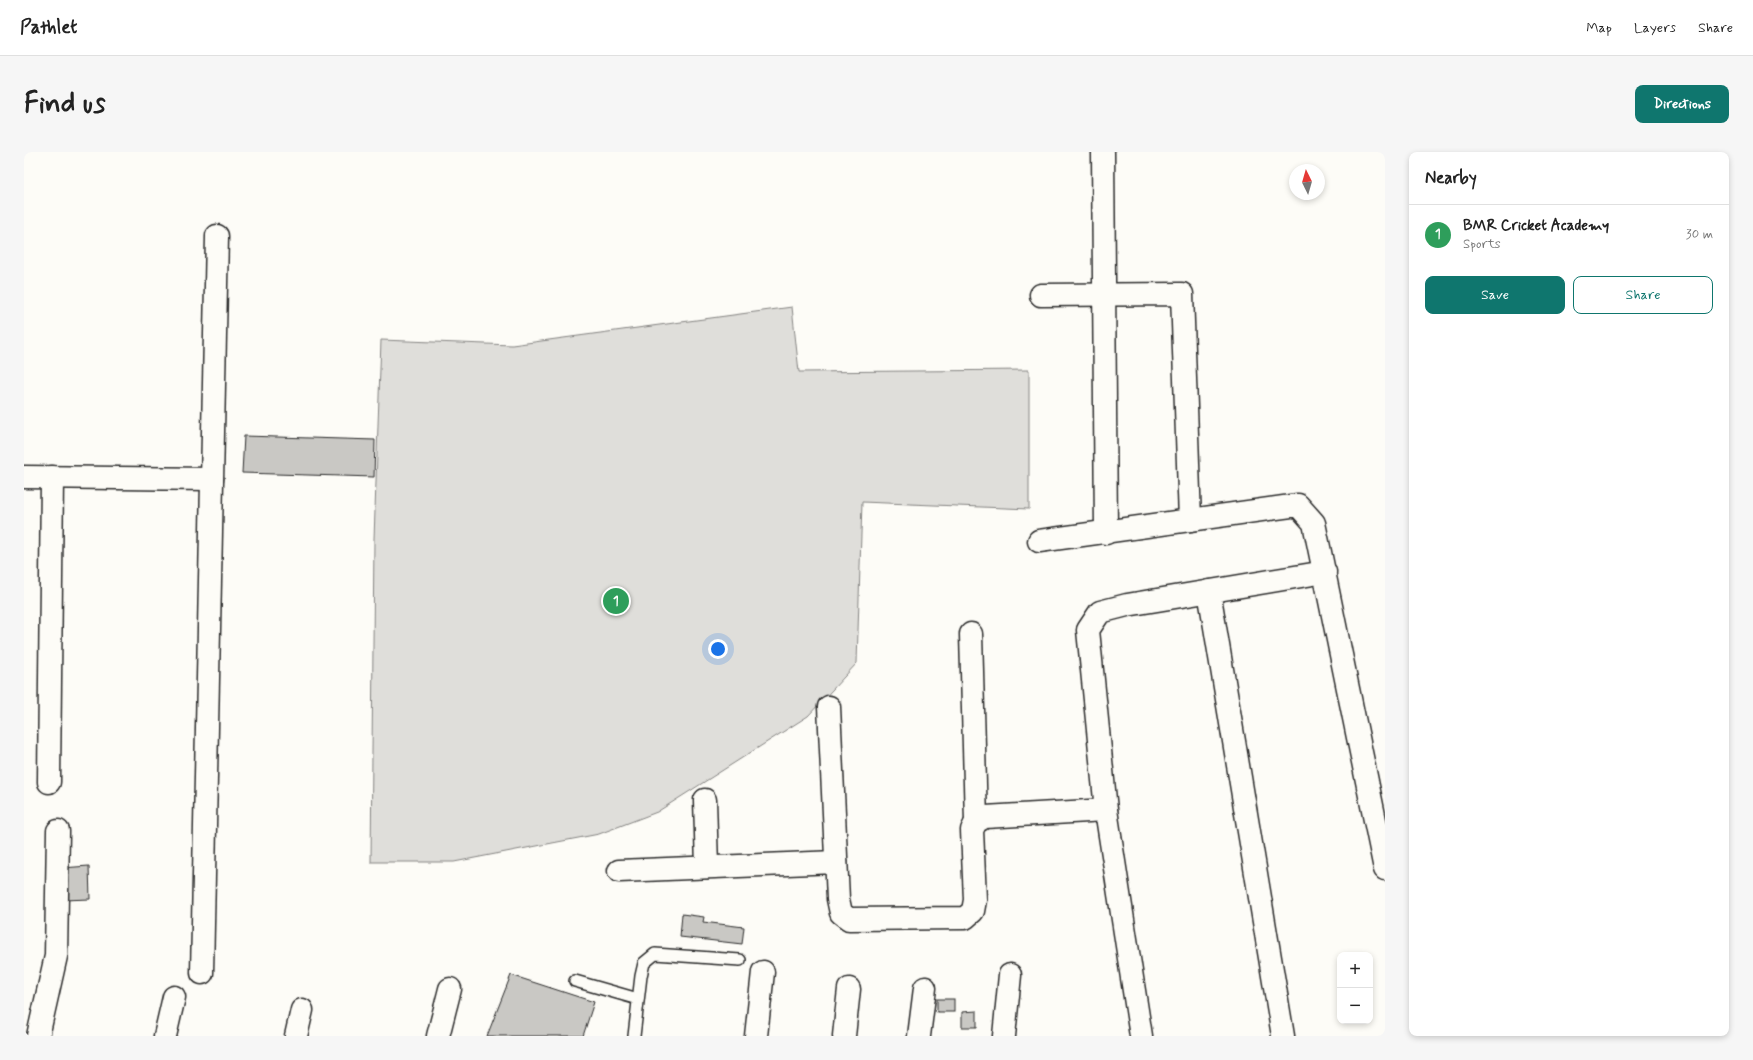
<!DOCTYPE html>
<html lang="en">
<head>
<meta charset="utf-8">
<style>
	:root { --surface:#fff; --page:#f6f6f6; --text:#222; --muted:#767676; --line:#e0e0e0; --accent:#0f766e }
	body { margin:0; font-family:Mynerve,sans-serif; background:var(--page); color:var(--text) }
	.controls { position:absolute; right:12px; bottom:12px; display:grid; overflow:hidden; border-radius:8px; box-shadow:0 2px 6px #0003 }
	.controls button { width:36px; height:36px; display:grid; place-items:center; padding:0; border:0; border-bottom:1px solid var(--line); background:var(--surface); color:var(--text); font:20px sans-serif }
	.compass { position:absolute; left:1265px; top:12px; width:36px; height:36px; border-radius:50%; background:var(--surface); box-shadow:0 2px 6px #0003; rotate:355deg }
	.you { position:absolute; left:694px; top:497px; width:14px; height:14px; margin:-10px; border:3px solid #fff; border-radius:50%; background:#1a73e8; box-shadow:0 0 0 6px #1a73e833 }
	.badge { display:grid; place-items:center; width:26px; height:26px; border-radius:50%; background:var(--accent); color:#fff; font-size:13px; font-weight:700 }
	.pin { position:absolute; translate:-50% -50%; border:2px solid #fff; box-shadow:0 1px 4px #0006 }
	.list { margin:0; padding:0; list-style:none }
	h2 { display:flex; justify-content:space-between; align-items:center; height:52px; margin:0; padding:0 16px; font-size:17px }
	h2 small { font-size:13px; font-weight:400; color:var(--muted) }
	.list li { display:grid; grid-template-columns:26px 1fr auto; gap:12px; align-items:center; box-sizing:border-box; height:60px; padding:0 16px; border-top:1px solid var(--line) }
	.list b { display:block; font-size:15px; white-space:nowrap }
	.list p { margin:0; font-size:13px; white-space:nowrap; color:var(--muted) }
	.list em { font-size:13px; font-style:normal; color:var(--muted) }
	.actions { display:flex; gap:8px; padding:12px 16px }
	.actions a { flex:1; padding:9px 0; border:1px solid var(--accent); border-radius:8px; text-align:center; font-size:14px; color:var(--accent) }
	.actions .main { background:var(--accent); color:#fff }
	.map { position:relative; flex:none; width:1361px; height:884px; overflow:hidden; border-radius:8px }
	header { display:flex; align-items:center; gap:24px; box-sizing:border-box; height:56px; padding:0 20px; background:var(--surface); border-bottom:1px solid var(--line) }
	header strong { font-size:19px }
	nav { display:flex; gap:22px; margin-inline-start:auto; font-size:14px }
	.intro { display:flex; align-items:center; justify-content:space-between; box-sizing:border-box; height:96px; padding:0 24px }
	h1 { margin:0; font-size:28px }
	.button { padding:10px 18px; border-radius:8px; background:var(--accent); color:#fff; font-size:14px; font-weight:700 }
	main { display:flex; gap:24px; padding:0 24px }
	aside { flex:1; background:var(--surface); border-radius:8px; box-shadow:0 2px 6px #0003 }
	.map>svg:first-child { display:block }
</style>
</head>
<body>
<header>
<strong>Pathlet</strong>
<nav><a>Map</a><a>Layers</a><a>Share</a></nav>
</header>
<div class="intro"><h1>Find us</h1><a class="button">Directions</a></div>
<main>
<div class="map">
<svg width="1361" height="884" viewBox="0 0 1361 884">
	<rect width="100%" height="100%" fill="#fdfcf7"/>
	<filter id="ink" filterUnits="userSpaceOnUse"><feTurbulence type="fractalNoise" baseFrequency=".025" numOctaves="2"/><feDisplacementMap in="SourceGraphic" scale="8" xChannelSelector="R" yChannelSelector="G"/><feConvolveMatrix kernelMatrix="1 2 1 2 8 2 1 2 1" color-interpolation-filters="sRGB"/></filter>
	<g filter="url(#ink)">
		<path fill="#dfdeda" stroke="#858482" d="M768,155L775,220L1005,218V357L838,350L833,511L784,564L633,660L575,682L430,710H347L350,387L357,188L488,193Z"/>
		<g fill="#c9c8c4" stroke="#2b2b2b">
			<path d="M220,284L351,288L350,325L218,321Z"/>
			<path d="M65,714L66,747L40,748L38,716Z"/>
			<path d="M658,762L680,765L679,770L720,775L718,792L656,785Z"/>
			<path d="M487,823L570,850L559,884H463Z"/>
			<rect x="913" y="847" width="17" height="13"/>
			<path d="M953,859V875H938V860Z"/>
		</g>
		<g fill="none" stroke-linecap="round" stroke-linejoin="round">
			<defs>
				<g id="lane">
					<path d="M551,829L614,847"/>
					<path d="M610,884L617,824L620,811L631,802L716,808"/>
				</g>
				<g id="street">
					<path d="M1079,0L1082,381"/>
					<path d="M1017,143L1158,142L1166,368"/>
					<path d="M0,325L188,327"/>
					<path d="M1015,389L1274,353L1290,371L1361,717"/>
					<path d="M1185,439L1259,884"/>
					<path d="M947,482L952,670"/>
					<path d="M805,555L814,747L817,761L825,767L941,766L949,759L951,748L948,678L952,670L961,665L1082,658"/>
					<path d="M25,630L28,325"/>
					<path d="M681,648L683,715"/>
					<path d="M595,719L812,710"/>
					<path d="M178,821L193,84"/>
					<path d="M14,884L32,804L34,679"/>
					<path d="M141,884L150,845"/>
					<path d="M272,884L278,858"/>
					<path d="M414,884L426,837"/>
					<path d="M732,884L739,820"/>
					<path d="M820,884L825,837"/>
					<path d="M895,884L901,836"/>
					<path d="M980,884L986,823"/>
					<path d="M1117,884L1082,658L1064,478L1076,460L1103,453L1301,420"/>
				</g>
			</defs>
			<use href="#lane" stroke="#2b2b2b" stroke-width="14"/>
			<use href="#street" stroke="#2b2b2b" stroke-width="25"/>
			<use href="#lane" stroke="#fdfcf7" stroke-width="11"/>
			<use href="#street" stroke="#fdfcf7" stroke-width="22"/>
		</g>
	</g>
</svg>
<div class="controls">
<button>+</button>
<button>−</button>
</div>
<svg class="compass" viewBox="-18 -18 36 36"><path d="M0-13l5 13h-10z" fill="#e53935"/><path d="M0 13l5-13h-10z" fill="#767676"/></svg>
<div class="you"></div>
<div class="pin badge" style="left:592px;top:449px;background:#2e9e5b">1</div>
</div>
<aside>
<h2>Nearby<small></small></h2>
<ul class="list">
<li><span class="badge" style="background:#2e9e5b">1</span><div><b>BMR Cricket Academy</b><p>Sports</p></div><em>30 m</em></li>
</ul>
<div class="actions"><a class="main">Save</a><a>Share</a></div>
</aside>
</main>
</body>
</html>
